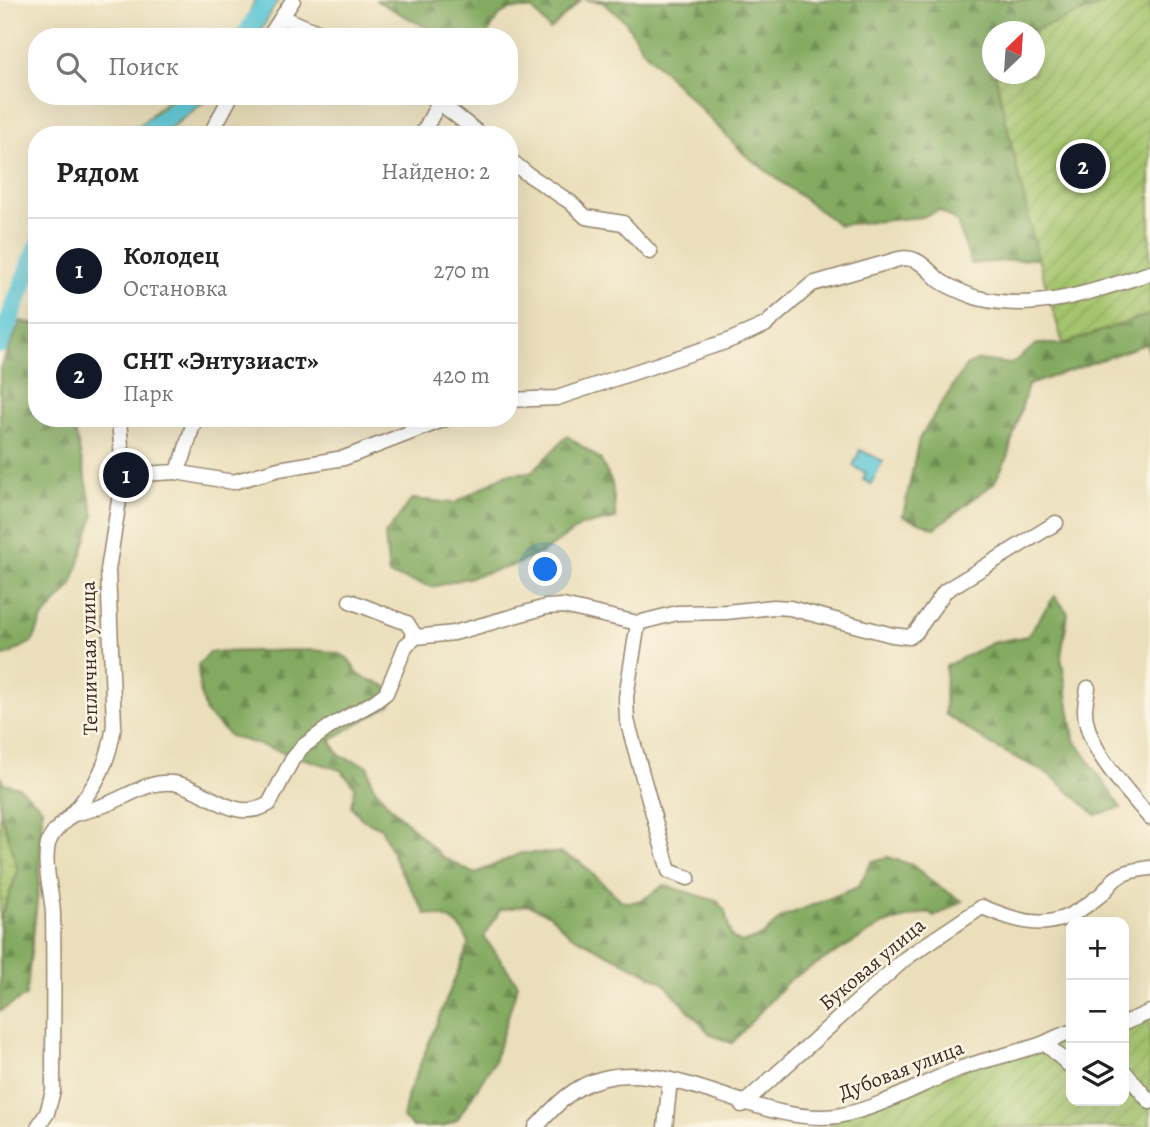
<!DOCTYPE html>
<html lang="ru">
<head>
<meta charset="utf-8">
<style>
	:root { --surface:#fff; --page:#f6f6f6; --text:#222; --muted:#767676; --line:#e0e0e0; --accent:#111827 }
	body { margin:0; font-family:Alegreya,serif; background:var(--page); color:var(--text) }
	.controls { position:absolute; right:21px; bottom:21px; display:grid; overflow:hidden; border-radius:14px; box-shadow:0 7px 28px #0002 }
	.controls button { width:63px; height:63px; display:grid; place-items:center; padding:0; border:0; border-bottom:2px solid var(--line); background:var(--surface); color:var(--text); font:35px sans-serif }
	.compass { position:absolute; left:982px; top:21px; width:63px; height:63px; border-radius:50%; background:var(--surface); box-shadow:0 7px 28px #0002; rotate:25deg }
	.you { position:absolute; left:546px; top:570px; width:24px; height:24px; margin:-18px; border:5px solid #fff; border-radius:50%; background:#1a73e8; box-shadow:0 0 0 10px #1a73e833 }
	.badge { display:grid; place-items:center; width:46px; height:46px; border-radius:50%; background:var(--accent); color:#fff; font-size:23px; font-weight:700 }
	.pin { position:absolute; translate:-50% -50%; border:4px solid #fff; box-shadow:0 2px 7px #0006 }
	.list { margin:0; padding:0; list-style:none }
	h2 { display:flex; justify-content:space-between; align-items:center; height:91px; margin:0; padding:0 28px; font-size:30px }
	h2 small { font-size:23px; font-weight:400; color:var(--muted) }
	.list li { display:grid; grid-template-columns:46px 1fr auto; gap:21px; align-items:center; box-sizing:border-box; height:105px; padding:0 28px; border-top:2px solid var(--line) }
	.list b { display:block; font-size:26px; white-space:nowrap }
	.list p { margin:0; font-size:23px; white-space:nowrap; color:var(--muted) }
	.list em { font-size:23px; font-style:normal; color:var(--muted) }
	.icon { flex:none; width:38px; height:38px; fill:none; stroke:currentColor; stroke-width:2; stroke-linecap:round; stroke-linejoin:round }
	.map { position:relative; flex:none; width:1150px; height:1127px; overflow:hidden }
	.search { position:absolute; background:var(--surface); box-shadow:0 7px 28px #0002; left:28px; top:28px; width:490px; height:77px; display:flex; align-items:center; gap:18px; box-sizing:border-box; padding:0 24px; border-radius:28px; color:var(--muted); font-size:26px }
	.panel { position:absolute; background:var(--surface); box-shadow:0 7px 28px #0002; left:28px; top:126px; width:490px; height:301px; border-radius:28px }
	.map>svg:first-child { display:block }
</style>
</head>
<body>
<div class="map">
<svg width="1150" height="1127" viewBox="0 0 1150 1127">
	<defs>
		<pattern id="grass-dots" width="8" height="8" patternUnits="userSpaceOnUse" patternTransform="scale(1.75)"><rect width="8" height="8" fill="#a4c56d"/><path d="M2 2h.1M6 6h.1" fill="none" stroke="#8ea95e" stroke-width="1.8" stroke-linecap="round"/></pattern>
		<pattern id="forest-firs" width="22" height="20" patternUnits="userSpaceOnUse" patternTransform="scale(1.75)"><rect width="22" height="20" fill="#83aa60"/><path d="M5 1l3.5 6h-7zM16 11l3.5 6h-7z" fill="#6c8b4f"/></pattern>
		<pattern id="garden-furrows" width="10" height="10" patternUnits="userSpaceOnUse" patternTransform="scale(1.75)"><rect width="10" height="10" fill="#a4c56d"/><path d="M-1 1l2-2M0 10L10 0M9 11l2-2" fill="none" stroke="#8ea95e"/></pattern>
	</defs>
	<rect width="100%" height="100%" fill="#fcf5e5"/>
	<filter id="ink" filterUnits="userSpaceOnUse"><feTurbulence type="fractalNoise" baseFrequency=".0143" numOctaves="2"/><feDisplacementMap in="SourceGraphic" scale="14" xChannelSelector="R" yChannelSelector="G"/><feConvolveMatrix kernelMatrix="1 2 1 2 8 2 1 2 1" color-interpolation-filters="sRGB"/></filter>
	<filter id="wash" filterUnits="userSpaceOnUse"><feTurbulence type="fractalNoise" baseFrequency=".00686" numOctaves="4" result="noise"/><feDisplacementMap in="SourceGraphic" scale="28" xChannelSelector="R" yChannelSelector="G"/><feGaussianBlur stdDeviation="1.57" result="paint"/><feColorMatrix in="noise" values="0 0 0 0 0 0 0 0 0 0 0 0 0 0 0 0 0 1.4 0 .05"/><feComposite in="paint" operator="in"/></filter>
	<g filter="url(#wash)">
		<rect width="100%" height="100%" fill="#ebdfbb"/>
		<path fill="url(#grass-dots)" stroke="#707846" stroke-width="2" d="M0,810L18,871L0,919Z"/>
		<g fill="url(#forest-firs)" stroke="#5f6a3f" stroke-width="2">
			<path d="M255,0H278L257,37H235L244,25Z"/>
			<path d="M375,0H581L550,30L533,9C502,7 501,11 486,37H449L431,30Z"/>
			<path d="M585,0H1115L1033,31L992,32V47L989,49L992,74H995L1038,258L971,264L957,222L939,210L922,217L839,225L745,155L643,50L625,21L602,2Z"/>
			<path d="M172,96H211L162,135H129Z"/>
			<path d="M1150,314V354L1146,344L1028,385L1007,458L994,483L935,528L903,516L919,439L966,366L979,360L1011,364L1037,344H1063Z"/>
			<path d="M21,321L37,325V418H72L94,515L72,585L42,619L33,641L8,655L0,656V368Z"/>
			<path d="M567,436L600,459L612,483L616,519L581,526L543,552L512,566L433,587L389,575L385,535L412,499L455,503L506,474L532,472Z"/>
			<path d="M1055,596L1068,613L1061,656L1074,739L1121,808L1096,815L1049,774L993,746L945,714L946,666L992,643L1027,636Z"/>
			<path d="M257,651C278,651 326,647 344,656C353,660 353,671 361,676C374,683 389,682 395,698L390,705L330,740L340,756L368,766L372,784L388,804L441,856L474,874L521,853H560L580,862L622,901C639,906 651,894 664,885L717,901L725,911L731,936L741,943L762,936L782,917L858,887L872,861L888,857L912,865L934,883L962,901L934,917L928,912L884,924L788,981L732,1043L711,1035L663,982L569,934L550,915L528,905L500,910L484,937L518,984L494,1062L457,1120L443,1127H413L403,1118L408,1094L469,944C461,922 449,916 426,914L399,868L381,828L362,819L351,806L355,787L341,770L230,736L206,713L200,691L198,665L210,652Z"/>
			<path d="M0,775L3,783L19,787L42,808L39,884L26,996L0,1011V919L18,871L0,810Z"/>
		</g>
		<g fill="url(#garden-furrows)" stroke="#707846" stroke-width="2">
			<path d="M1115,0H1150V314L1063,344L1038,258L995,74H1034V32L1033,31Z"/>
			<path d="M1150,1011V1127H831L827,1119L1071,1030V1101H1124V1026Z"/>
		</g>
		<path fill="#5dc8d8" stroke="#4c797b" stroke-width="2" d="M860,450L883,461L871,484L863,480L866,473L853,466Z"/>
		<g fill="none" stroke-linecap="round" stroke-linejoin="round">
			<g stroke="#5dc8d8" stroke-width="19">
				<path d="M245,37L267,0"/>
				<path d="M143,135L195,96"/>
				<path d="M0,344L37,248"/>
			</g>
		</g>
	</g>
	<g filter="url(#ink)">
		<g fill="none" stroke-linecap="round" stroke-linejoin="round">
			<defs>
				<g id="minor">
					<path d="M282,17L329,37"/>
					<path d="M269,37L293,0"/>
					<path d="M431,96L481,135"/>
					<path d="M210,135L231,96"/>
					<path d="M422,135L439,102"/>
					<path d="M509,159L526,173L570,202L586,217L623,223L650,252"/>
					<path d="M509,400L557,398L728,341L765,325L812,284L899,259C918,255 927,269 939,280C945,285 970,296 978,298C1035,313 1096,291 1150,273"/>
					<path d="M176,472L233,482L279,469L344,458L448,418"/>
					<path d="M123,475L176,472L183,458L195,418"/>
					<path d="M350,601L407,623L416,637"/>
					<path d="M638,623L626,697L627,720L669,871L688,878"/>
					<path d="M1088,688C1087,695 1085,703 1085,710C1085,748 1127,790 1150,818"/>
					<path d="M71,815C83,812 95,809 107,804C129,796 149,780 173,783C206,787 233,825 269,804L292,760L302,747L331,726L374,702L386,693L406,645L416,637L454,633L546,607L563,606L638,623L677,613L726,612L774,607L790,608L892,635L909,637L916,632L945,591L1056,523"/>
					<path d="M1124,1023L1150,1012"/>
					<path d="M1045,1043L1069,1065H1071"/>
					<path d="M1124,1071L1150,1102"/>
					<path d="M742,1105L906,958L982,907C1032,927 1054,932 1099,896C1105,892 1109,885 1114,880C1124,871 1137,870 1150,868"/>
					<path d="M38,1127L47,1113L53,1091C53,1032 54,973 53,914C52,891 43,867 48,844C52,831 62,825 71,815C96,787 109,763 114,725L108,570L123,475L119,418"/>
					<path d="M536,1127C549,1113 563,1097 579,1088C656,1044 752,1127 837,1116C878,1109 917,1086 956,1070C984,1059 1014,1054 1042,1044C1052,1040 1061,1034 1071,1032"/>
					<path d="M665,1127L670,1080"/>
				</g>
			</defs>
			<use href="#minor" stroke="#93846c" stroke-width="17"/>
			<use href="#minor" stroke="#fff" stroke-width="14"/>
		</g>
	</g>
	<g text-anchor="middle" stroke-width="5" stroke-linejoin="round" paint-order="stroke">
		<g font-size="21" fill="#3b2a1e" stroke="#fcf5e5">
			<text transform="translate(89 658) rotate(-91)" y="7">Тепличная улица</text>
			<text transform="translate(872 964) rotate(-40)" y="7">Буковая улица</text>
			<text transform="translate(901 1070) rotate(-21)" y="7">Дубовая улица</text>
		</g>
	</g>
</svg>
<div class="controls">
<button>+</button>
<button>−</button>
<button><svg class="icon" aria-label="layers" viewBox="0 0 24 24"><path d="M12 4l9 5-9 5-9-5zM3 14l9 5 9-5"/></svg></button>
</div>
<svg class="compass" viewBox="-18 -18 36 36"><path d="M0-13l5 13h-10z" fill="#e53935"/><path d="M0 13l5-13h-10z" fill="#767676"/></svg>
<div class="you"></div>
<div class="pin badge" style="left:126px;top:475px">1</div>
<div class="pin badge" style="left:1083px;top:166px">2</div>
<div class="search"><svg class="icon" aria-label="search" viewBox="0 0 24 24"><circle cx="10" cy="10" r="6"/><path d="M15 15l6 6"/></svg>Поиск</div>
<section class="panel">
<h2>Рядом<small>Найдено: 2</small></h2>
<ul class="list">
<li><span class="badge">1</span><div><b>Колодец</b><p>Остановка</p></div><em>270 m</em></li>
<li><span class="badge">2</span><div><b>СНТ «Энтузиаст»</b><p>Парк</p></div><em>420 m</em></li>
</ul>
</section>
</div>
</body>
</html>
